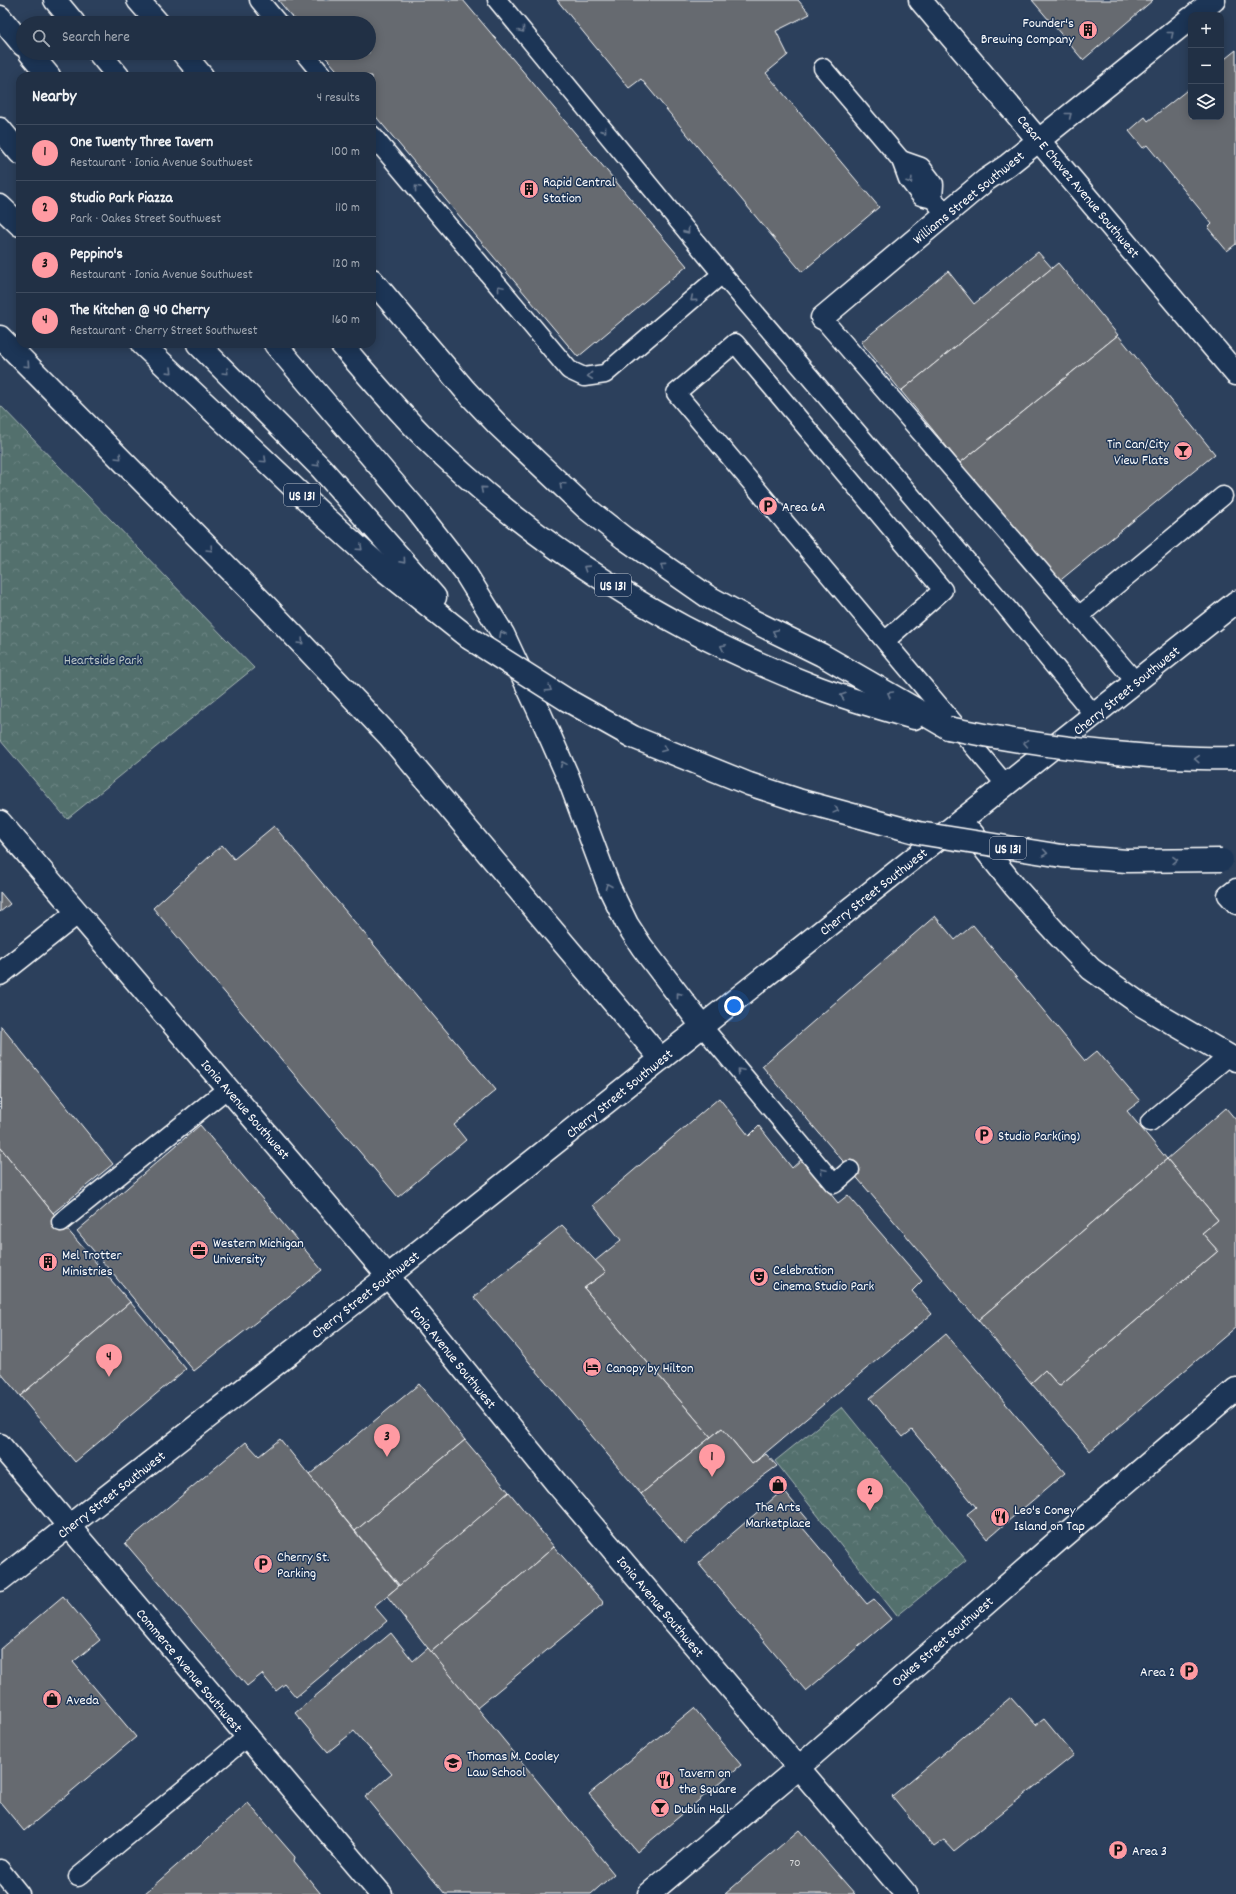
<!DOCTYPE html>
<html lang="en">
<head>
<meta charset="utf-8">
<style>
	:root { --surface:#213045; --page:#2d3c50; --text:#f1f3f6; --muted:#a2a9b3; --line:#3e4b5e; --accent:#ff9aa2 }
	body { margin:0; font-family:Dekko,sans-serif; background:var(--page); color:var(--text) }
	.controls { position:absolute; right:12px; top:12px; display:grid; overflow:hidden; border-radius:8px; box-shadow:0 2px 10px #0003 }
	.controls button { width:36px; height:36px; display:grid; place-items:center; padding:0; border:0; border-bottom:1px solid var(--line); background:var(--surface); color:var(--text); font:20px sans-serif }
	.you { position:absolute; left:734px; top:1006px; width:14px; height:14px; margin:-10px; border:3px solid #fff; border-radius:50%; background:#1a73e8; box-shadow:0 0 0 6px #1a73e833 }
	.badge { display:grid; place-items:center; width:26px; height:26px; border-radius:50%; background:var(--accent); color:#111; font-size:13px; font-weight:700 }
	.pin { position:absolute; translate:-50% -33px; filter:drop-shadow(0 1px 2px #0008) }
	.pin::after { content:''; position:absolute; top:21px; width:14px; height:12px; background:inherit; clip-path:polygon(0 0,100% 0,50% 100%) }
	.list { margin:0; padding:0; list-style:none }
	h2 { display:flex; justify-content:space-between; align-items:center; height:52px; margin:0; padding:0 16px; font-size:17px }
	h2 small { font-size:13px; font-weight:400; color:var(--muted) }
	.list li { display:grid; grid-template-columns:26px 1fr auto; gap:12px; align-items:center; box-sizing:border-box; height:56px; padding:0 16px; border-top:1px solid var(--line) }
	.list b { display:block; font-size:15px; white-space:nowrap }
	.list p { margin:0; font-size:13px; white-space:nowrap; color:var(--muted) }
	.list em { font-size:13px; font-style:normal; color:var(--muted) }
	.icon { flex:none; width:22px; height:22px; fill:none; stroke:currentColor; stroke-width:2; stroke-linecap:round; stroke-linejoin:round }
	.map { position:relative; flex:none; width:1236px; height:1894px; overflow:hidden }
	.search { position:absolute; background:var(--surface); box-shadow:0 2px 10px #0003; left:16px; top:16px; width:360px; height:44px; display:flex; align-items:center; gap:10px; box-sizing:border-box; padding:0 14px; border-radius:22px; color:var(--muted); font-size:15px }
	.panel { position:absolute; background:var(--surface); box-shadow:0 2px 10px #0003; left:16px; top:72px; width:360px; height:276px; border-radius:12px }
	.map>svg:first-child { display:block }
</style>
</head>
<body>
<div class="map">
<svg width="1236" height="1894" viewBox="0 0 1236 1894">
	<defs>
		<pattern id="park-crowns" width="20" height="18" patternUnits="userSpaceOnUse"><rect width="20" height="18" fill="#526f6d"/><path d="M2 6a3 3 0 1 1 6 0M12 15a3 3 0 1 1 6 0" fill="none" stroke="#6c8583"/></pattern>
	</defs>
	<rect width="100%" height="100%" fill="#2c405c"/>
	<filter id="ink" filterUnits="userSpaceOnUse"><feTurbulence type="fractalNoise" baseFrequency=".025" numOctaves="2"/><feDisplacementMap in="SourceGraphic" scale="8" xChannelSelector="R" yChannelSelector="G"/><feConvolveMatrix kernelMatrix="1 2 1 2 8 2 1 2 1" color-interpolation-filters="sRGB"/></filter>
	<g filter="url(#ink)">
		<g fill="url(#park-crowns)" stroke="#a8b7b6">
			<path d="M0,405L254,668L67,819L0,740Z"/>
			<path d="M842,1407L966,1560L897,1616L775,1461Z"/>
		</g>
		<g fill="#666a70" stroke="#fff">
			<path d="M278,0H463L687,266L578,357L372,112V76H342L322,53H369V23H297Z"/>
			<path d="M557,0H798L810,14L776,31L788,55L766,73L879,207L802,272L641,79L629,88Z"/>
			<path d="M1032,0H1153L1083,60Z"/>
			<path d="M1236,50V244L1227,251L1208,228L1212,224L1147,145L1143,148L1129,131L1145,117L1148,121L1191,87V117H1221V62Z"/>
			<path d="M1038,252L1052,268L901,391L861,342L948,271L974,304Z"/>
			<path d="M1058,263L1118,335L960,463L901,391Z"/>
			<path d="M1118,335L1215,454L1057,583L960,463Z"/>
			<path d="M274,826L496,1090L454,1125L466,1140L398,1197L153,908L222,845L234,859Z"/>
			<path d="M0,892L10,904L0,912Z"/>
			<path d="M935,916L955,940L973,925L1085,1061L1097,1051L1140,1101L1127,1111L1167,1159L978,1320L762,1066Z"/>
			<path d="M1,1026L113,1164L53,1213L0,1147Z"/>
			<path d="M719,1098L749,1136L759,1126L792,1168L802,1159L838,1203L848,1195L922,1281L912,1291L932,1314L752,1464L722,1428L711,1437L584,1288L606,1272L595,1261L621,1240L593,1205Z"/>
			<path d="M1226,1108L1236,1120V1327L1090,1451L1031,1383L1045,1370L1059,1386L1218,1251L1202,1233L1218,1220L1167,1159Z"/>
			<path d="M200,1125L322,1270L194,1371L77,1231Z"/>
			<path d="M0,1147L53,1213L130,1302L20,1396L0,1372Z"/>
			<path d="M1167,1159L1218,1220L1202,1233L1218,1251L1059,1386L1045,1370L1031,1383L978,1320Z"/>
			<path d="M562,1225L606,1272L584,1288L711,1437L641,1494L474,1297Z"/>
			<path d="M130,1302L186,1369L75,1462L20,1396Z"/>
			<path d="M946,1334L1065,1473L987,1539L967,1514L976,1507L912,1430L903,1437L870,1398Z"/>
			<path d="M419,1384L465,1440L355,1531L309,1475Z"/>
			<path d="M722,1428L752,1464L766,1454L777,1466L748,1487L684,1544L641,1494Z"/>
			<path d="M280,1439L399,1586L374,1606L387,1621L296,1697L285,1684L276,1691L262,1674L247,1686L125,1543L246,1442L259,1456Z"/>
			<path d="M465,1440L509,1492L400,1586L355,1531Z"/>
			<path d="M783,1490L809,1521L802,1527L867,1604L874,1599L891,1619L806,1691L698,1563Z"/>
			<path d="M509,1492L554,1547L431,1652L387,1596Z"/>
			<path d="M554,1547L604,1603L477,1708L431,1652Z"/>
			<path d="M63,1596L100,1640L73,1662L136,1737L24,1831L0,1802V1649Z"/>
			<path d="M391,1633L413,1661L428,1648L614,1874L591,1894H445L365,1797L392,1774L354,1731L328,1752L295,1713Z"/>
			<path d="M1011,1697L1036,1725L1044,1719L1074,1755L954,1851L944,1840L934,1847L892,1796Z"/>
			<path d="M694,1708L741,1765L637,1852L589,1794Z"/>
			<path d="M248,1803L295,1857L294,1861L321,1894H144Z"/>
			<path d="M799,1830L855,1894H725Z"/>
		</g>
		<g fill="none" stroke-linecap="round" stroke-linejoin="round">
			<defs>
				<g id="service">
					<path d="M259,0L278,23"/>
					<path d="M497,0L722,274L1006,607L1094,715"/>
					<path d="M304,53L323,76"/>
					<path d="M823,68L901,160"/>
					<path d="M372,135L569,370L584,377L605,374L722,274"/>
					<path d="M933,199L934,184L921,167L901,160L908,179L921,196L933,199L946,214"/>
					<path d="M822,318L1136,682"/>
					<path d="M1079,616L1223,496"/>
					<path d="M885,641L943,590L735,343L676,393L1006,785"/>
					<path d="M1236,888L1227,895L1236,905"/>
					<path d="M702,1026L834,1184L850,1170"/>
					<path d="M1150,1122L1229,1056"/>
					<path d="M61,1222L228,1088"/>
					<path d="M0,1869L20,1894"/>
					<path d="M78,1877L247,1737"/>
				</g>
				<g id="minor">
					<path d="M1195,15L1214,0"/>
					<path d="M822,318L986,180L1008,165L1191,18"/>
					<path d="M972,833L1015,887L1057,934L1091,969L1143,1006L1236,1060"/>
					<path d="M0,974L77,913"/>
				</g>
				<g id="tertiary">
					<path d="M920,0L1236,374"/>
					<path d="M0,822L388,1276L557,1484L906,1894"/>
					<path d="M0,1445L381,1894"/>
					<path d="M649,1894L798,1768L1060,1539L1236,1389"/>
				</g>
				<path id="secondary" d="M0,1580L359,1299L1236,602"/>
				<g id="motorway">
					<path d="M55,0L74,23"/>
					<path d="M138,0L158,23"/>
					<path d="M0,17L23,45"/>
					<path d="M30,53L49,76"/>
					<path d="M99,53L118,76"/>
					<path d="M183,53L202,76"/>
					<path d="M0,129L20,153"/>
					<path d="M0,206L20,225"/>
					<path d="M372,280L465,390L498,425L586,508L624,538L707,596L753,621L822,655L948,728"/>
					<path d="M0,337L266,606L389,736L661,1059"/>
					<path d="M142,344L325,517L385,571L469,638"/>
					<path d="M198,344L321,468L435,597"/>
					<path d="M275,344L415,508L464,571L503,634L538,709L568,777L609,887L627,924L642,947L702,1026"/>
					<path d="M341,344C368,376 395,408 425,438C534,545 668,630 811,685C844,698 879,708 914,718"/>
				</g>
			</defs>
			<use href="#service" stroke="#fff" stroke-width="21"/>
			<use href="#minor" stroke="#fff" stroke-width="25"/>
			<use href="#tertiary" stroke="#fff" stroke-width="25"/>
			<use href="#secondary" stroke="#fff" stroke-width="25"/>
			<use href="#motorway" stroke="#fff" stroke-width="25"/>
			<use href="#service" stroke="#1d3557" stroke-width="18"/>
			<use href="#minor" stroke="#1d3557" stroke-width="22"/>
			<use href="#tertiary" stroke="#1d3557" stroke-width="22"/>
			<use href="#secondary" stroke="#1d3557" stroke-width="22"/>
			<use href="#motorway" stroke="#1d3557" stroke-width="22"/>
			<defs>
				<g id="motorway-bridge">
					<path d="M469,638L567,700L633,737L749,784L798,800L919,833L1062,856L1127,861L1222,860"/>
					<path d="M948,728C1015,742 1082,751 1150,756C1179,757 1207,759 1236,758"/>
				</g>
			</defs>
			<use href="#motorway-bridge" stroke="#fff" stroke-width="25" stroke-linecap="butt"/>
			<use href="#motorway-bridge" stroke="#1d3557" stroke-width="22"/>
		</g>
		<defs><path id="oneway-chevron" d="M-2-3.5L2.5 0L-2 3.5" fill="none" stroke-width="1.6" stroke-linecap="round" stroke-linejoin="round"/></defs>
		<g stroke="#6c7c92">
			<use href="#oneway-chevron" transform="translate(522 30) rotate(51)"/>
			<use href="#oneway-chevron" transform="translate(1171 34) rotate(-39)"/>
			<use href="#oneway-chevron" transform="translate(1069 115) rotate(-38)"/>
			<use href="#oneway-chevron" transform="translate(604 130) rotate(51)"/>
			<use href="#oneway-chevron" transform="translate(910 181) rotate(57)"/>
			<use href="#oneway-chevron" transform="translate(417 188) rotate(-130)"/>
			<use href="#oneway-chevron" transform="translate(687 231) rotate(51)"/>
			<use href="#oneway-chevron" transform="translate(500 288) rotate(-130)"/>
			<use href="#oneway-chevron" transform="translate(693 299) rotate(140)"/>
			<use href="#oneway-chevron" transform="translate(27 365) rotate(46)"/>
			<use href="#oneway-chevron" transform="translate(170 371) rotate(44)"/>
			<use href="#oneway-chevron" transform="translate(226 372) rotate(45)"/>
			<use href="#oneway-chevron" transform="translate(590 376) rotate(174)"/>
			<use href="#oneway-chevron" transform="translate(119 457) rotate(45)"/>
			<use href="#oneway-chevron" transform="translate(264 460) rotate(43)"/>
			<use href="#oneway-chevron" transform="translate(317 464) rotate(45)"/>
			<use href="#oneway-chevron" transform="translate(562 485) rotate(-137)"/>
			<use href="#oneway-chevron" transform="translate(483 489) rotate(-140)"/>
			<use href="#oneway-chevron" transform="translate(360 548) rotate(42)"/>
			<use href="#oneway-chevron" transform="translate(210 549) rotate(46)"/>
			<use href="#oneway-chevron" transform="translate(403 561) rotate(49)"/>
			<use href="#oneway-chevron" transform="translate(663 566) rotate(-144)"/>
			<use href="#oneway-chevron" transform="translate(586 568) rotate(-147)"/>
			<use href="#oneway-chevron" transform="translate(775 632) rotate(-155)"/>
			<use href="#oneway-chevron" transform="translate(502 634) rotate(-119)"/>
			<use href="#oneway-chevron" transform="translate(301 642) rotate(46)"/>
			<use href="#oneway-chevron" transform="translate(723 647) rotate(-154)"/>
			<use href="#oneway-chevron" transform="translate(549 689) rotate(32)"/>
			<use href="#oneway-chevron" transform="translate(890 694) rotate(-150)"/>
			<use href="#oneway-chevron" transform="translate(843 696) rotate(-162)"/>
			<use href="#oneway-chevron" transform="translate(1026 743) rotate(-170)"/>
			<use href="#oneway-chevron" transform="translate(664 749) rotate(22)"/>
			<use href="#oneway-chevron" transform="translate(1197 759) rotate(-176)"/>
			<use href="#oneway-chevron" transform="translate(563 764) rotate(-114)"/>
			<use href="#oneway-chevron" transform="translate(836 810) rotate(15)"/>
			<use href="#oneway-chevron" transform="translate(1045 853) rotate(9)"/>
			<use href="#oneway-chevron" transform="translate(1175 860) rotate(-1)"/>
			<use href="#oneway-chevron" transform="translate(608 886) rotate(-112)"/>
			<use href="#oneway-chevron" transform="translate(679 995) rotate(-128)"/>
			<use href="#oneway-chevron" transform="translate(740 1071) rotate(-130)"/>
			<use href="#oneway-chevron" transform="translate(823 1171) rotate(-130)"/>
		</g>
	</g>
	<defs>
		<symbol id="building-disc" viewBox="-11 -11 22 22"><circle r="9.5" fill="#ff9aa2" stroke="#1d3557"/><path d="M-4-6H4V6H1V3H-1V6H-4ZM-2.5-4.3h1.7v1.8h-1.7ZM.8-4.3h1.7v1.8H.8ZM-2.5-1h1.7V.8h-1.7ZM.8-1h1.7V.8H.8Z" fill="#111"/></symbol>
		<symbol id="bar-disc" viewBox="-11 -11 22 22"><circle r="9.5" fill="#ff9aa2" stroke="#1d3557"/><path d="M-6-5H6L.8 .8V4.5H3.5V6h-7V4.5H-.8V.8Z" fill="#111"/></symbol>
		<symbol id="parking-disc" viewBox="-11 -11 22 22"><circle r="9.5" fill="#ff9aa2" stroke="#1d3557"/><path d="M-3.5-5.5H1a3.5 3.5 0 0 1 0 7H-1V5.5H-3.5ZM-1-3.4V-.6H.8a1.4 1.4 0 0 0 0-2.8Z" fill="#111"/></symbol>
		<symbol id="office-disc" viewBox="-11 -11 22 22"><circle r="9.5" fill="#ff9aa2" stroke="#1d3557"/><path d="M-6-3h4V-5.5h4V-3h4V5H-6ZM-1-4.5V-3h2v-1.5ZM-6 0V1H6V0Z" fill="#111"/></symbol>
		<symbol id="theatre-disc" viewBox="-11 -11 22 22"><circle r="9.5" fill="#ff9aa2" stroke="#1d3557"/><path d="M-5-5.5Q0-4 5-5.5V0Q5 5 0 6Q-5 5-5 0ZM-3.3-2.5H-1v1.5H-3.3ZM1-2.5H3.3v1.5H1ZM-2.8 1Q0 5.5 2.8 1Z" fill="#111"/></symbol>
		<symbol id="hotel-disc" viewBox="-11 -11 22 22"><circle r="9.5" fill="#ff9aa2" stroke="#1d3557"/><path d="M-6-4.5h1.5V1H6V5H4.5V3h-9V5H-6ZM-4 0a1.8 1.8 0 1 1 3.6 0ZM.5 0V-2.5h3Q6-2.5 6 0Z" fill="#111"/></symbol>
		<symbol id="shop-disc" viewBox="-11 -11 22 22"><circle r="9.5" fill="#ff9aa2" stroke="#1d3557"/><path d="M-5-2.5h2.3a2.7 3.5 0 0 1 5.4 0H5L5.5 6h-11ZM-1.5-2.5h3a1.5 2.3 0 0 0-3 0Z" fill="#111"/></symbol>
		<symbol id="restaurant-disc" viewBox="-11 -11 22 22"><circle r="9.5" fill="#ff9aa2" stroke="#1d3557"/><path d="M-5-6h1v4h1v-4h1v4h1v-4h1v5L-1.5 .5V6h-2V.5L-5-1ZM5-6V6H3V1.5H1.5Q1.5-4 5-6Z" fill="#111"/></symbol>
		<symbol id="university-disc" viewBox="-11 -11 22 22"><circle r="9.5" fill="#ff9aa2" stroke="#1d3557"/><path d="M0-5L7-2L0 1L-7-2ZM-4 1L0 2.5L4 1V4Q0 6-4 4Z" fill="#111"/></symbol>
	</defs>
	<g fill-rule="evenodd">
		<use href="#building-disc" x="1077" y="19" width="22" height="22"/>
		<use href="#building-disc" x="518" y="178" width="22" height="22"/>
		<use href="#bar-disc" x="1172" y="440" width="22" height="22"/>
		<use href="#parking-disc" x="757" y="495" width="22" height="22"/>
		<use href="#parking-disc" x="973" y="1124" width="22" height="22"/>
		<use href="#office-disc" x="188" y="1239" width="22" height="22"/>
		<use href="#building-disc" x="37" y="1251" width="22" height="22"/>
		<use href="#theatre-disc" x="748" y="1266" width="22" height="22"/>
		<use href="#hotel-disc" x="581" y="1356" width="22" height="22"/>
		<use href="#shop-disc" x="767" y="1474" width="22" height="22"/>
		<use href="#restaurant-disc" x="989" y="1506" width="22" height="22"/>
		<use href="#parking-disc" x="252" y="1553" width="22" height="22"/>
		<use href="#parking-disc" x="1178" y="1660" width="22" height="22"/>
		<use href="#shop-disc" x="41" y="1688" width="22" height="22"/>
		<use href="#university-disc" x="442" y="1752" width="22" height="22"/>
		<use href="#restaurant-disc" x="654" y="1769" width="22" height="22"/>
		<use href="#bar-disc" x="649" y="1797" width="22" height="22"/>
		<use href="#parking-disc" x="1107" y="1839" width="22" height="22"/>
	</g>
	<g text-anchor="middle" stroke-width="3" stroke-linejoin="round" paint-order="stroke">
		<g font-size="12" fill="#d9dadb">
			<text x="795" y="1866">70</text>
		</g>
		<g fill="#1d3557" stroke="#bbc2cd" stroke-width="1">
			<rect x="284" y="484" width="36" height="22" rx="3"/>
			<rect x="595" y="574" width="36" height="22" rx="3"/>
			<rect x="990" y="837" width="36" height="22" rx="3"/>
		</g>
		<g font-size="13" font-weight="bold" fill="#fff">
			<text x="302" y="500">US 131</text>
			<text x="613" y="590">US 131</text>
			<text x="1008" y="853">US 131</text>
		</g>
		<g font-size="14" fill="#fff" stroke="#1d3557" text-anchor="start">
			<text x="1074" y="27" text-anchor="end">Founder's<tspan x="1074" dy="16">Brewing Company</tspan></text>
			<text x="543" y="186">Rapid Central<tspan x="543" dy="16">Station</tspan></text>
			<text x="1169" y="448" text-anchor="end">Tin Can/City<tspan x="1169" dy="16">View Flats</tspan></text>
			<text x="782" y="511">Area 6A</text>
			<text x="998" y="1140">Studio Park(ing)</text>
			<text x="213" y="1247">Western Michigan<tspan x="213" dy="16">University</tspan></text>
			<text x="62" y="1259">Mel Trotter<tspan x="62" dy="16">Ministries</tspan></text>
			<text x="773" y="1274">Celebration<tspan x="773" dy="16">Cinema Studio Park</tspan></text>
			<text x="606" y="1372">Canopy by Hilton</text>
			<text x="778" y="1511" text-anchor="middle">The Arts<tspan x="778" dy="16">Marketplace</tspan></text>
			<text x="1014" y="1514">Leo's Coney<tspan x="1014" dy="16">Island on Tap</tspan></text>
			<text x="277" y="1561">Cherry St.<tspan x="277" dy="16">Parking</tspan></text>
			<text x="1175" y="1676" text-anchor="end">Area 2</text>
			<text x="66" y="1704">Aveda</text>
			<text x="467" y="1760">Thomas M. Cooley<tspan x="467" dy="16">Law School</tspan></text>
			<text x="679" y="1777">Tavern on<tspan x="679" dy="16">the Square</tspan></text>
			<text x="674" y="1813">Dublin Hall</text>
			<text x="1132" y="1855">Area 3</text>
		</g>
		<g font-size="14" fill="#fff" stroke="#1d3557">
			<text transform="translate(1079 186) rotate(50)" y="5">Cesar E Chavez Avenue Southwest</text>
			<text transform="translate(968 197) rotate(-39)" y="5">Williams Street Southwest</text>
			<text transform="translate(1126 690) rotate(-39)" y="5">Cherry Street Southwest</text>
			<text transform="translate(873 891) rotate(-38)" y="5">Cherry Street Southwest</text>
			<text transform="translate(619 1093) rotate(-39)" y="5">Cherry Street Southwest</text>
			<text transform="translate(246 1109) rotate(49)" y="5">Ionia Avenue Southwest</text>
			<text transform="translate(365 1294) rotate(-38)" y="5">Cherry Street Southwest</text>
			<text transform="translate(454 1357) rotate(51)" y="5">Ionia Avenue Southwest</text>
			<text transform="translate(111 1494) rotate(-38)" y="5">Cherry Street Southwest</text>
			<text transform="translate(661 1606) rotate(50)" y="5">Ionia Avenue Southwest</text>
			<text transform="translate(942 1641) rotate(-41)" y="5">Oakes Street Southwest</text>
			<text transform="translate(190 1670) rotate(50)" y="5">Commerce Avenue Southwest</text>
		</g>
		<g font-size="14" fill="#bac5c5" stroke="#1d3557">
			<text x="103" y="664">Heartside Park</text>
		</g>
	</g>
</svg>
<div class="controls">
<button>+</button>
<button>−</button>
<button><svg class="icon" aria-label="layers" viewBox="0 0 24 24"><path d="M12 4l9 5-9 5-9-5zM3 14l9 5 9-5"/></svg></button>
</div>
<div class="you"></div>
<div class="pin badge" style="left:712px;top:1477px">1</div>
<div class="pin badge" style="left:870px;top:1511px">2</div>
<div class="pin badge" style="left:387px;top:1457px">3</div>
<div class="pin badge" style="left:109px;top:1377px">4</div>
<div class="search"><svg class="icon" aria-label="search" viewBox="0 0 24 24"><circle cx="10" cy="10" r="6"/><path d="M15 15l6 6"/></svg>Search here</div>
<section class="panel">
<h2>Nearby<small>4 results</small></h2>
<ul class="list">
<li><span class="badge">1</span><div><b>One Twenty Three Tavern</b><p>Restaurant · Ionia Avenue Southwest</p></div><em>100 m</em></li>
<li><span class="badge">2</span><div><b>Studio Park Piazza</b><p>Park · Oakes Street Southwest</p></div><em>110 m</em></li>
<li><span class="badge">3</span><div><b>Peppino's</b><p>Restaurant · Ionia Avenue Southwest</p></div><em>120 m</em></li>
<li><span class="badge">4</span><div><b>The Kitchen @ 40 Cherry</b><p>Restaurant · Cherry Street Southwest</p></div><em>160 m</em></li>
</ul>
</section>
</div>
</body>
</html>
